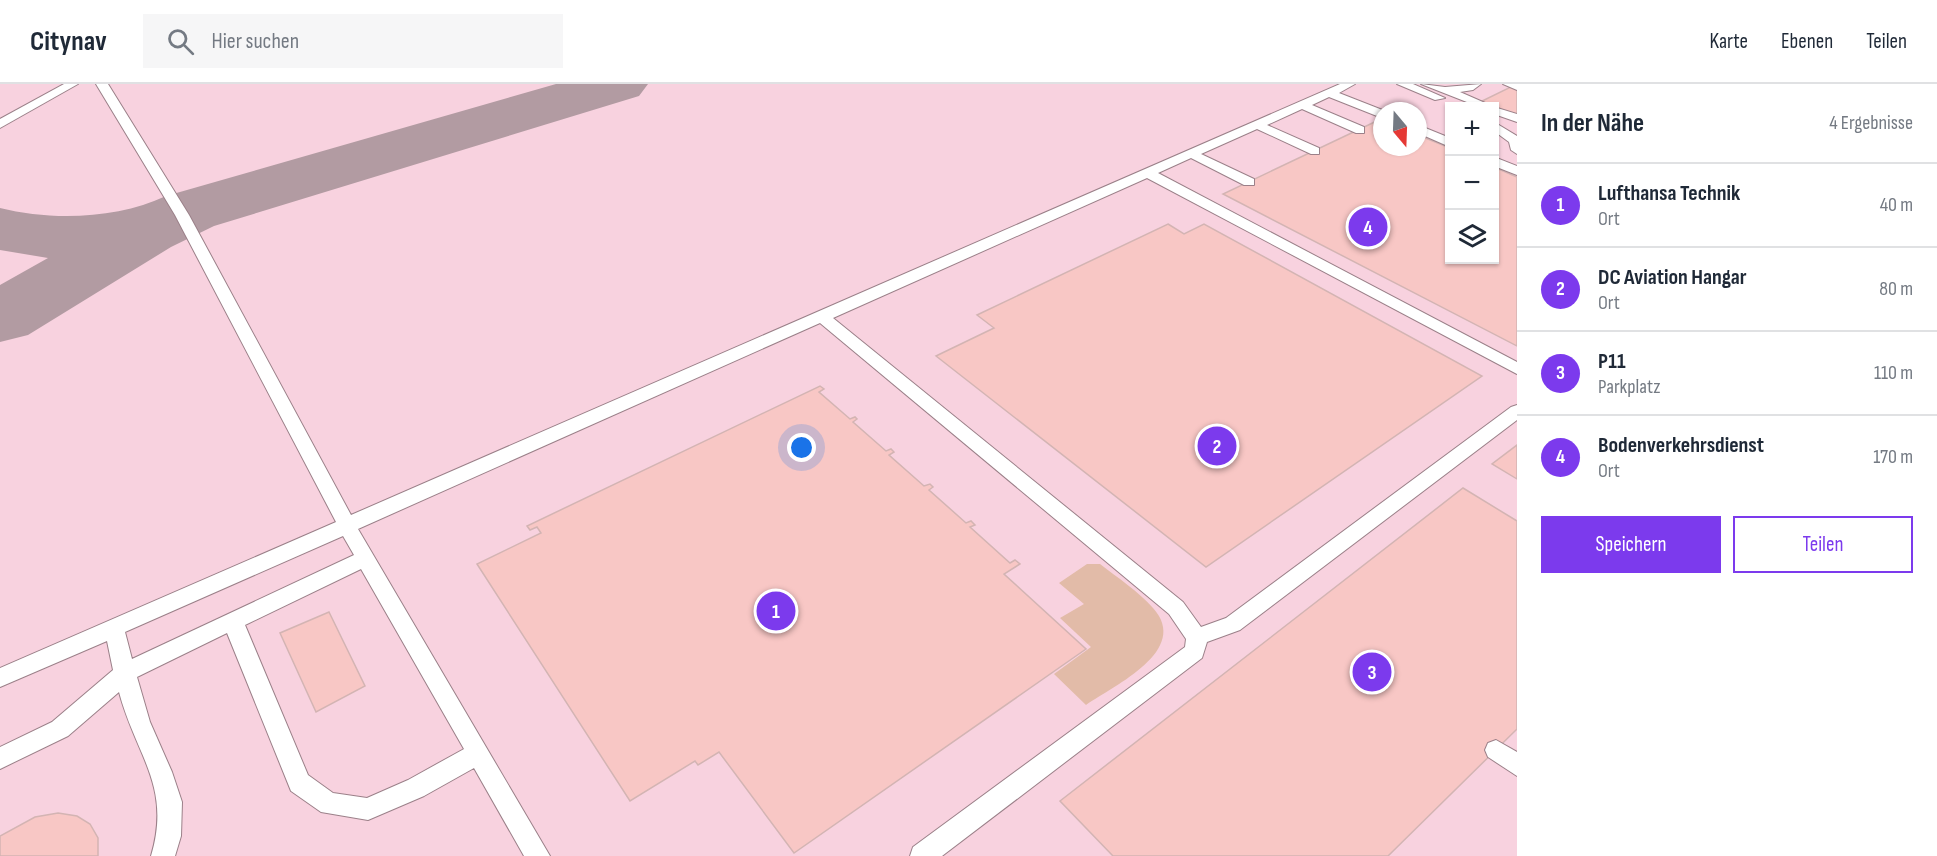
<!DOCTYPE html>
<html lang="de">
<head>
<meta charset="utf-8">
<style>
	:root { --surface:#fff; --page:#f6f6f7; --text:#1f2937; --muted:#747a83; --line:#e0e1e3; --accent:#7c3aed }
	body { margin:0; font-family:"Sofia Sans Condensed",sans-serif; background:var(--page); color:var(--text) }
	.controls { position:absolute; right:18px; top:18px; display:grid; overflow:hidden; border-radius:0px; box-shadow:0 2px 4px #0004 }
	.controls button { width:54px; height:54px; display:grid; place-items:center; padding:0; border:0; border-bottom:2px solid var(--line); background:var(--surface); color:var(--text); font:30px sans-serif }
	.compass { position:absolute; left:1373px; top:18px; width:54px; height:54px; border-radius:50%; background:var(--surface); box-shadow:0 2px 4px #0004; rotate:161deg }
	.you { position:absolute; left:802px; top:364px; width:21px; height:21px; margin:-15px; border:4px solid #fff; border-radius:50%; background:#1a73e8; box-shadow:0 0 0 9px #1a73e833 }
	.badge { display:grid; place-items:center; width:39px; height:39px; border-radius:50%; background:var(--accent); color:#fff; font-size:20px; font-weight:700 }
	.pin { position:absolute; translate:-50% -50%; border:3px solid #fff; box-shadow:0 2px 6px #0006 }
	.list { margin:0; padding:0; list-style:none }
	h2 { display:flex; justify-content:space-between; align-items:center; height:78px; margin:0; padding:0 24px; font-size:26px }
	h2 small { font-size:20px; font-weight:400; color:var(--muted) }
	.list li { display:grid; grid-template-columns:39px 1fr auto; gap:18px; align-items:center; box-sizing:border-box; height:84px; padding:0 24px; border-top:2px solid var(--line) }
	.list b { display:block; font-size:22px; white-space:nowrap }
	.list p { margin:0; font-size:20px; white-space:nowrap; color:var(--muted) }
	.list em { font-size:20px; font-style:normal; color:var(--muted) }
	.actions { display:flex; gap:12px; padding:18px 24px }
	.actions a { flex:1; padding:14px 0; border:2px solid var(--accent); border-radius:0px; text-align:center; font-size:21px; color:var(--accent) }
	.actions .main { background:var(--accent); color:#fff }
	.icon { flex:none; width:33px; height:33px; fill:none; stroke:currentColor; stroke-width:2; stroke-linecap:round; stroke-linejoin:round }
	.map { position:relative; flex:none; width:1517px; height:772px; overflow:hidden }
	header { display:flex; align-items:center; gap:36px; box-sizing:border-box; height:84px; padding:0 30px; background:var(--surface); border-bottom:2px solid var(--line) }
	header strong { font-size:28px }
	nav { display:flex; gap:33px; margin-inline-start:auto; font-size:21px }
	.search { width:420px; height:54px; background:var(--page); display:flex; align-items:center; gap:15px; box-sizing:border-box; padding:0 21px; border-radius:0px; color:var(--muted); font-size:22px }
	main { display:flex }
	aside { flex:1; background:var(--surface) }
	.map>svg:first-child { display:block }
</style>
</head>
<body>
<header>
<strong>Citynav</strong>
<div class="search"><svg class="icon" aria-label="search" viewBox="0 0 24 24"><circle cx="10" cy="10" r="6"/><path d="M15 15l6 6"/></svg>Hier suchen</div>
<nav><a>Karte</a><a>Ebenen</a><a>Teilen</a></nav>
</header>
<main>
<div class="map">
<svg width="1517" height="772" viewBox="0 0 1517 772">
	<rect width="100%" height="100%" fill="#ffe1eb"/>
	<path fill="#f8d2df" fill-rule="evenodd" d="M0,0H1517V772H0ZM1450,22H1494V176H1450ZM1382,27H1418V63H1382Z"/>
	<path fill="#e2bba8" d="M1087,480H1100C1118,494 1138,507 1153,524C1191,566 1115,601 1086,621L1054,590L1091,563L1060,534L1084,520L1059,499Z"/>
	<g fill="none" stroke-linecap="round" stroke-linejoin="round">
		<path fill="#b29ba2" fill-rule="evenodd" d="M556,0H648L639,12L214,142L171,163L28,251L0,258V201L48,174L0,166V124C52,137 117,135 166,112Z"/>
	</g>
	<g fill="#f8c7c5" stroke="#d3b4b3" stroke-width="1.5">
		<path d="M1517,0V38L1494,29V22L1474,21Z"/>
		<path d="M1381,35L1382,63H1418V51L1450,64V176H1494V83L1517,93V262L1223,110Z"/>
		<path d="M1168,140L1184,150L1204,140L1482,292L1206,483L936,272L994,244L977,231Z"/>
		<path d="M820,302L824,305L819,308L850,335L855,333L857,335L853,338L886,367L891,365L894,368L889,371L924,402L930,400L933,403L929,406L966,439L971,437L975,441L970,443L1010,479L1015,476L1020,480L1004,490L1086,565L794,769L719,668L698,681L695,677L630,717L477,480L541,449L537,443L530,446L527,442Z"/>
		<path d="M1517,361V395L1492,380Z"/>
		<path d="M1463,404L1517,437V645L1388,772H1113L1060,717Z"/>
		<path d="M329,528L365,602L316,628L280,549Z"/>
		<path d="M58,729L77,732L90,740L98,754V772H0V752L35,733Z"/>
	</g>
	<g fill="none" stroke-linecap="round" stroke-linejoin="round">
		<defs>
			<g id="service">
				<path d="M64,0H78L0,44V35Z"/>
				<path d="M96,0H108L189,131L351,431L1340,0H1355L1339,9L1385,27H1382V34L1329,13L1312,21L1364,43V49H1356L1302,25L1267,41L1319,64V70H1311L1257,45L1201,70L1254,95V101H1244L1191,74L1158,89L1517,278V290L1147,94L833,234L1183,518L1201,543L1226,534L1511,323L1517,321V336L1240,546L1207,558L1202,574L942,772H910L913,763L1185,563L1186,555L1169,530L820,239L358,445L550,772H524L474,684L424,712L368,736L321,728L291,707L227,549L137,593L150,638L172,688L182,718L181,752L175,772H151C172,702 136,672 119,608L68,652L0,685V663L52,638L113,586L107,557L0,603V584L336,438L175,131ZM343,452L354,471L132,575L125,548ZM361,485L464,665L408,696L367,714L333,709L308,691L245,541Z"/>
				<path d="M1397,0H1413L1445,14L1435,16Z"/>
				<path d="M1421,0L1445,3L1481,0L1473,6L1460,8L1492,22H1477Z"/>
				<path d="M1503,0H1517V6Z"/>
				<path d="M1494,23L1517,30V38L1494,30Z"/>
				<path d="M1494,38L1517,52V70L1511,66L1509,58L1494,47Z"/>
				<path d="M1418,41L1450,54V63L1418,49Z"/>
				<path d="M1494,73L1517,82V91L1494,82Z"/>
				<path d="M1496,656L1517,668V692L1488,673L1485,666L1488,659Z"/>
			</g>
		</defs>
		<use href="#service" stroke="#9b8089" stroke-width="2"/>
		<use href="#service" fill="#fff" fill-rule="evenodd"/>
	</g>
</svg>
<div class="controls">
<button>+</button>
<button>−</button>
<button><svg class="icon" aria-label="layers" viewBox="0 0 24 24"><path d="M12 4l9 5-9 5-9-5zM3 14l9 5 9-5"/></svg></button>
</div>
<svg class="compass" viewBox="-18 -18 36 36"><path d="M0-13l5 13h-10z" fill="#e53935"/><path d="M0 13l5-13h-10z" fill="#747a83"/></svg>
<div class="you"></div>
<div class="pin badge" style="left:776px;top:527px">1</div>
<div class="pin badge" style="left:1217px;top:362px">2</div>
<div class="pin badge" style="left:1372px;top:588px">3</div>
<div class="pin badge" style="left:1368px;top:143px">4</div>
</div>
<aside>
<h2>In der Nähe<small>4 Ergebnisse</small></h2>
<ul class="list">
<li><span class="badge">1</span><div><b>Lufthansa Technik</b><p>Ort</p></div><em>40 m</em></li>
<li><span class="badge">2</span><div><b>DC Aviation Hangar</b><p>Ort</p></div><em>80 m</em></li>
<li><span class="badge">3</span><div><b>P11</b><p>Parkplatz</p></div><em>110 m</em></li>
<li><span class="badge">4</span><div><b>Bodenverkehrsdienst</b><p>Ort</p></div><em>170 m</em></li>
</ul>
<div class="actions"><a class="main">Speichern</a><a>Teilen</a></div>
</aside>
</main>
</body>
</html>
